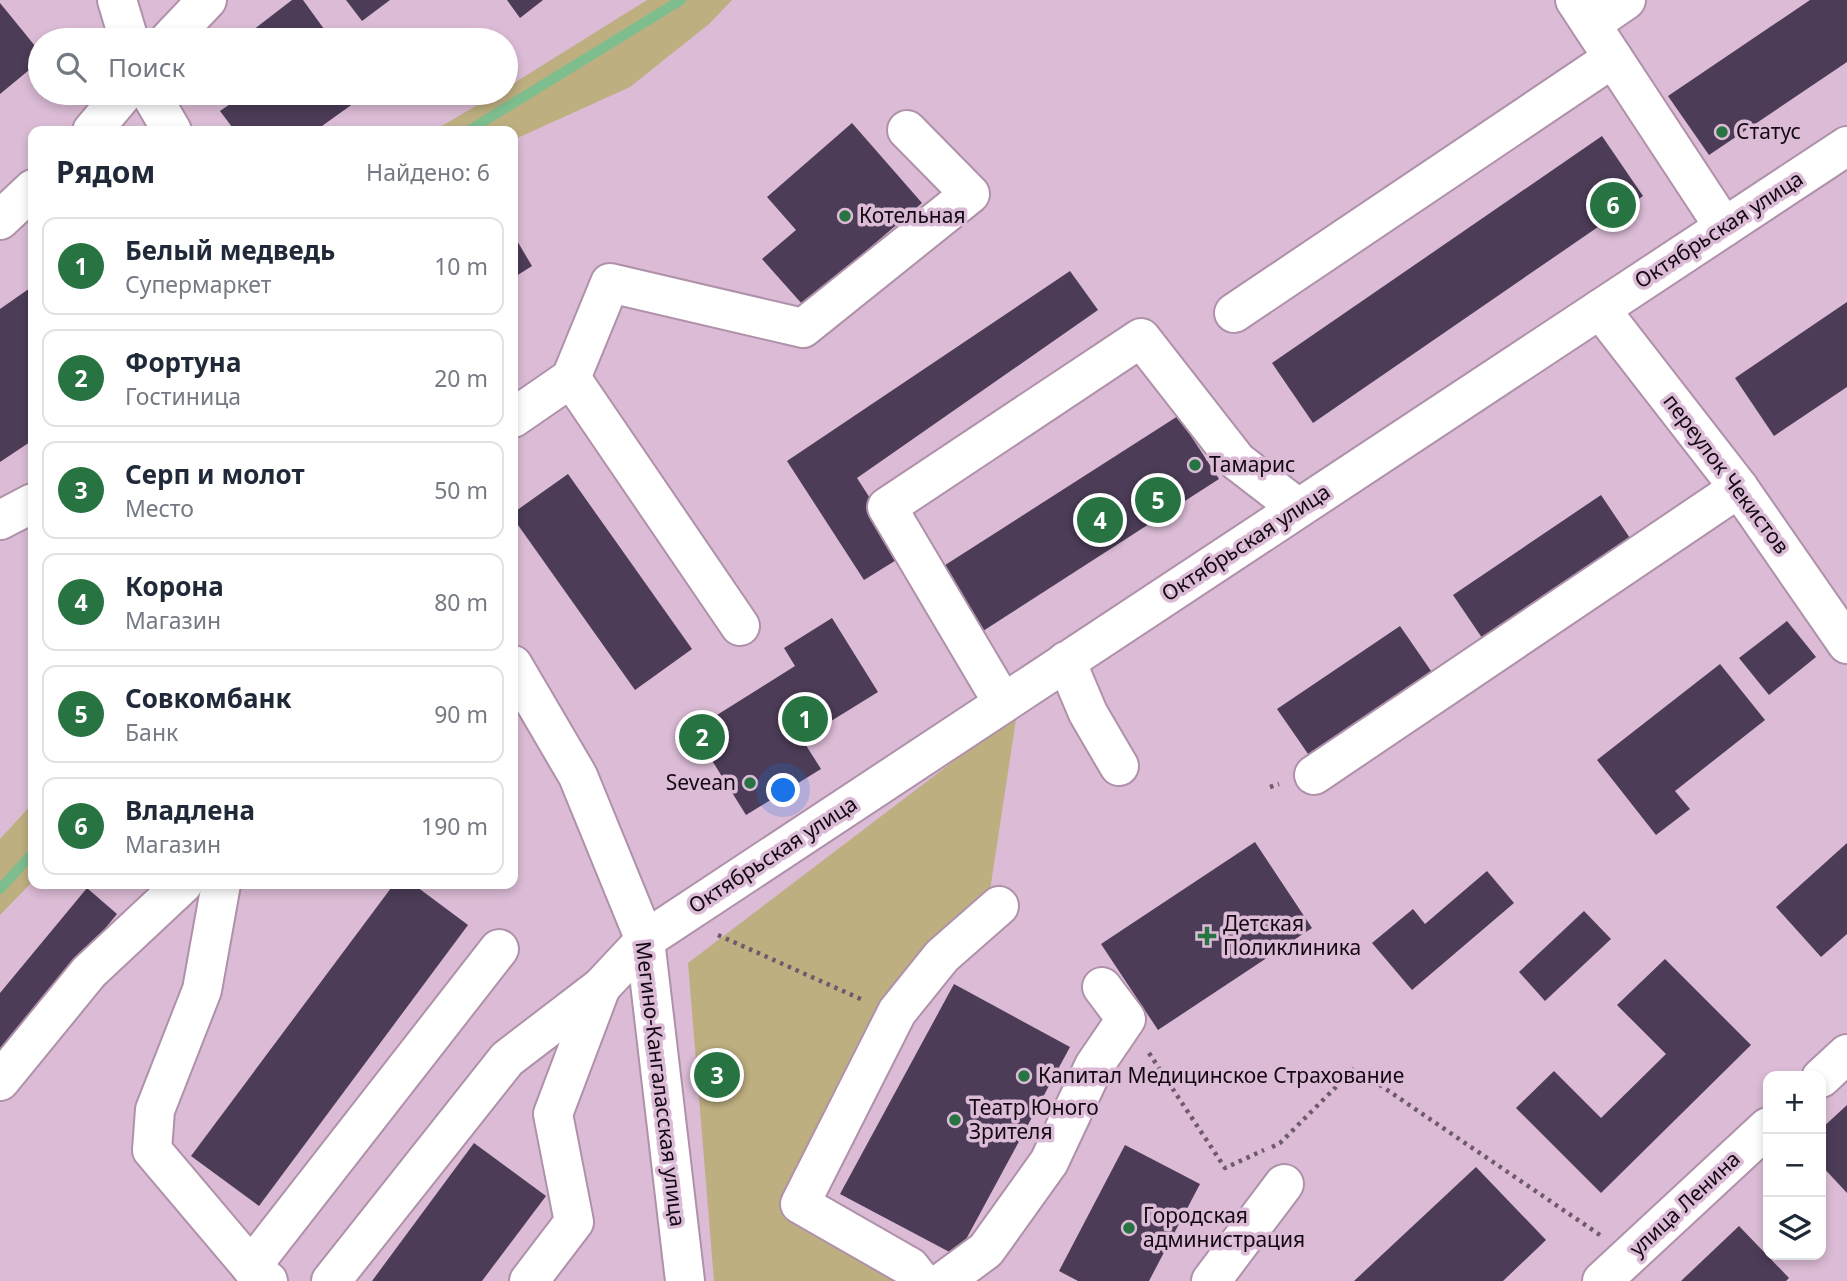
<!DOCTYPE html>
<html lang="ru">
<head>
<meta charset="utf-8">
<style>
	:root { --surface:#fff; --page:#f6f6f7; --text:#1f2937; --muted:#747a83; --line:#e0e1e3; --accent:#277342 }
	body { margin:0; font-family:"Noto Sans",sans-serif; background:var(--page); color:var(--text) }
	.controls { position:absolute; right:21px; bottom:21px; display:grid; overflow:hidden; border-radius:14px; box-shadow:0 4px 10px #0003 }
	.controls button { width:63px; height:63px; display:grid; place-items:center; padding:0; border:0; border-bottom:2px solid var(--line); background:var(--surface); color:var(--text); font:35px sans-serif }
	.you { position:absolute; left:784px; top:791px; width:24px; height:24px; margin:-18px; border:5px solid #fff; border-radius:50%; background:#1a73e8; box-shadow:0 0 0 10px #1a73e833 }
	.badge { display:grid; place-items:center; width:46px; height:46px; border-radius:50%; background:var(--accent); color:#fff; font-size:23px; font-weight:700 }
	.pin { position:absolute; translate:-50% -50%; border:4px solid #fff; box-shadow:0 2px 7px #0006 }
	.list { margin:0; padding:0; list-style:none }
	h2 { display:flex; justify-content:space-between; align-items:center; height:91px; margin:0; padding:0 28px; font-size:30px }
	h2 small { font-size:23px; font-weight:400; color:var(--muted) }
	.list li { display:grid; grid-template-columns:46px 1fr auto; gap:21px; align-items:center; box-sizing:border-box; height:98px; margin:0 14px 14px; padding:0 14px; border:2px solid var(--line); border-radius:14px }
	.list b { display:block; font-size:26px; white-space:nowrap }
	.list p { margin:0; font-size:23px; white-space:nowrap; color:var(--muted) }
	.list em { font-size:23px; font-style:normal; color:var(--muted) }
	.icon { flex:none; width:38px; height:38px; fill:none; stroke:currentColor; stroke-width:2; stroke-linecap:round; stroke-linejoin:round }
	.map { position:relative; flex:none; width:1847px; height:1281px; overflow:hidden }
	.search { position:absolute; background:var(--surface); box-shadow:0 4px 10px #0003; left:28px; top:28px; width:490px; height:77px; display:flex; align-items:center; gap:18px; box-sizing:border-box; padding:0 24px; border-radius:38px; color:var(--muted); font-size:26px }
	.panel { position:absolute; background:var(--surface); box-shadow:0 4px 10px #0003; left:28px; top:126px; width:490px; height:763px; border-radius:14px }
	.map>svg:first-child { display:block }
</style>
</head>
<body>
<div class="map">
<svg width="1847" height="1281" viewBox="0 0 1847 1281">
	<rect width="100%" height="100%" fill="#dbbbd5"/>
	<g fill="#beaf81">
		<path d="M647,0H732L709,24L630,87L513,140V131H433L498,93H506V88Z"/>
		<path d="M1017,713L989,897L782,1208L911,1281H714L688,963Z"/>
		<path d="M33,803V881L0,915V839Z"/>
	</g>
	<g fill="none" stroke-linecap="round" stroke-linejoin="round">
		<g stroke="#7dbd8e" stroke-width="10">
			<path d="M468,131L681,0"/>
			<path d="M0,889L33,853"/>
		</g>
	</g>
	<g fill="#4c3c57">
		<path d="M292,0H303L332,40H240Z"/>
		<path d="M346,0H390L362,21Z"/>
		<path d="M507,0H543L520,18Z"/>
		<path d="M1810,0H1847V62L1709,155L1668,96Z"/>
		<path d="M0,3L40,52V61L0,94Z"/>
		<path d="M246,93H368L315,131H235L220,111Z"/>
		<path d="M852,123L922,203L803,305L762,259L796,230L767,197Z"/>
		<path d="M1602,136L1643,196L1313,423L1272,363Z"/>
		<path d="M513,234L532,266L513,278Z"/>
		<path d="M1070,271L1098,310L857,478L906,554L864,580L787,461Z"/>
		<path d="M33,286V440L0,462V309Z"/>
		<path d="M1847,302V387L1774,436L1735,378Z"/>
		<path d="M1178,416L1219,479L969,640L928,576Z"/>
		<path d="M568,474L692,649L635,690L513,518V513Z"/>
		<path d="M1601,495L1642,556L1495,657L1453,595Z"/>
		<path d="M832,618L878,692L802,739L821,769L746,815L693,730L795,666L784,648Z"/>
		<path d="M1787,621L1816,657L1769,695L1739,658Z"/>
		<path d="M1400,626L1438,681L1315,764L1277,709Z"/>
		<path d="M1720,664L1765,720L1675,791L1690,809L1656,835L1597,760Z"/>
		<path d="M1255,842L1312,928L1158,1030L1101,944Z"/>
		<path d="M1847,843V934L1821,957L1776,907Z"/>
		<path d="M1487,871L1514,903L1412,990L1372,943L1413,909L1425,924Z"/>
		<path d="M394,884H413L468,925L259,1206L191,1156Z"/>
		<path d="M87,888L117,914L0,1057V993Z"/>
		<path d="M1584,911L1611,939L1545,1001L1519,972Z"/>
		<path d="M1665,959L1751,1045L1601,1193L1516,1108L1554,1071L1601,1118L1666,1054L1617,1005Z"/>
		<path d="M954,984L1070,1047L957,1256L840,1194Z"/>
		<path d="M1847,1105V1193L1821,1165V1129Z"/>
		<path d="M474,1143L546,1196L482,1281H372Z"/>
		<path d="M1125,1145L1200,1184L1149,1281H1078L1059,1271Z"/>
		<path d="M1476,1167L1546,1240L1503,1281H1354Z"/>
		<path d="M1739,1226L1789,1278L1786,1281H1681Z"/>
	</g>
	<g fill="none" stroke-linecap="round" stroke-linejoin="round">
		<defs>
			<g id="minor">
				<path d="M1575,0L1724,227"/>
				<path d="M1591,24L1626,0"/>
				<path d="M169,40L207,0"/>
				<path d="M92,131L124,93"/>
				<path d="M0,220L33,189"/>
				<path d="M1600,309L1739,488L1847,644"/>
				<path d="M1234,313L1613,58"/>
				<path d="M571,378L610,283L803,328L970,194L907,130"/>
				<path d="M513,418L571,378L740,626"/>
				<path d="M0,520L33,503"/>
				<path d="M1066,661L1088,713L1119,766"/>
				<path d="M1003,703L887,507L1141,338L1237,461L1298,508"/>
				<path d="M1314,775L1739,488"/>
				<path d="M221,884L202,990L155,1110L152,1150L251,1267"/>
				<path d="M0,1081L89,972L183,884"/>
				<path d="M268,1281L251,1267L499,949"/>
				<path d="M331,1281L507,1059L601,987L645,940"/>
				<path d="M529,1281L574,1222L553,1114L601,987"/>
				<path d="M921,1281L910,1267L800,1204L897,1012L942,956L999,906"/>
				<path d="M944,1281L986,1250L1049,1162L1094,1066L1126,1019L1102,987"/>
				<path d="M1211,1281L1284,1184"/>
			</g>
			<g id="major">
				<path d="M117,0L129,40"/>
				<path d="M150,93L172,131"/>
				<path d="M513,665L578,776L645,940L685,1281"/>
				<path d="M645,940L1847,146"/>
				<path d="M1821,1078L1847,1054"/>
				<path d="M1602,1281L1768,1127"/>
			</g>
		</defs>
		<use href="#minor" stroke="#af91a9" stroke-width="42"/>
		<use href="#major" stroke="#af91a9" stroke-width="42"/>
		<g stroke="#6d5a6a" stroke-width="4.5" stroke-dasharray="3.5 5" stroke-linecap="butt">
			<path d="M1270,787L1279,784"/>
			<path d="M718,935L863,1000"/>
			<path d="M1149,1053L1225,1168L1264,1150"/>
			<path d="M1272,1147L1280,1143L1355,1068L1600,1235"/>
		</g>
		<use href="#minor" stroke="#fff" stroke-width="38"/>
		<use href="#major" stroke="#fff" stroke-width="38"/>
	</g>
	<g fill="#277342" stroke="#dbbbd5" stroke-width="2.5">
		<circle cx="1722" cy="132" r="7"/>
		<circle cx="845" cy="216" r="7"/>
		<circle cx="1195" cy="465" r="7"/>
		<circle cx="750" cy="783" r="7"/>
		<path d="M1203.5 925.5h7v7h7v7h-7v7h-7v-7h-7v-7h7z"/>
		<circle cx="1024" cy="1076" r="7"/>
		<circle cx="955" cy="1120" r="7"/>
		<circle cx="1129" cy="1228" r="7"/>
	</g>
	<g text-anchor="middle" stroke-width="7" stroke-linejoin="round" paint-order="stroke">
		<g font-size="21" fill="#130912" stroke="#dbbbd5" text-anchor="start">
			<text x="1736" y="139">Статус</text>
			<text x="859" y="223">Котельная</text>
			<text x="1209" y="472">Тамарис</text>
			<text x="736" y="790" text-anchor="end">Sevean</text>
			<text x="1223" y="931">Детская<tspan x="1223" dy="24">Поликлиника</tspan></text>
			<text x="1038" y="1083">Капитал Медицинское Страхование</text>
			<text x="969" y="1115">Театр Юного<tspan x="969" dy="24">Зрителя</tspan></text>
			<text x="1143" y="1223">Городская<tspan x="1143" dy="24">администрация</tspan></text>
		</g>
		<g font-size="21" fill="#130912" stroke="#dbbbd5">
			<text transform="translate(1719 230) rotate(-33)" y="7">Октябрьская улица</text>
			<text transform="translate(1726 474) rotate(53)" y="7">переулок Чекистов</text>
			<text transform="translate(1246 543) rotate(-33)" y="7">Октябрьская улица</text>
			<text transform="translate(773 855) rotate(-33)" y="7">Октябрьская улица</text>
			<text transform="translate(660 1084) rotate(83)" y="7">Мегино-Кангаласская улица</text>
			<text transform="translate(1685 1204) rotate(-43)" y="7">улица Ленина</text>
		</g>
	</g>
</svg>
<div class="controls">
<button>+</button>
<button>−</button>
<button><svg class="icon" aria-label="layers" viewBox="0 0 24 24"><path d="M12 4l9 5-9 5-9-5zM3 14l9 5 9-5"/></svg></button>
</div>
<div class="you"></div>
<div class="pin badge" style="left:805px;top:719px">1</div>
<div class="pin badge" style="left:702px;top:737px">2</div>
<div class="pin badge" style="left:717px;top:1075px">3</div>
<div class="pin badge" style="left:1100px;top:520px">4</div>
<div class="pin badge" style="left:1158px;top:500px">5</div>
<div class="pin badge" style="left:1613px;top:205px">6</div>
<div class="search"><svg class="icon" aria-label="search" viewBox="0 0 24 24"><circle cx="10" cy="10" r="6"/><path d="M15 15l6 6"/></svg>Поиск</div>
<section class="panel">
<h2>Рядом<small>Найдено: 6</small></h2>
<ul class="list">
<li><span class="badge">1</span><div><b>Белый медведь</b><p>Супермаркет</p></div><em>10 m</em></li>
<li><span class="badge">2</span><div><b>Фортуна</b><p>Гостиница</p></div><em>20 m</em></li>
<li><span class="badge">3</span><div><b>Серп и молот</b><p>Место</p></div><em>50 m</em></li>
<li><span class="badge">4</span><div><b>Корона</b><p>Магазин</p></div><em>80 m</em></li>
<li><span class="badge">5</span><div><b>Совкомбанк</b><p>Банк</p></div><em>90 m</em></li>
<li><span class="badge">6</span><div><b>Владлена</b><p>Магазин</p></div><em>190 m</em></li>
</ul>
</section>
</div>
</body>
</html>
